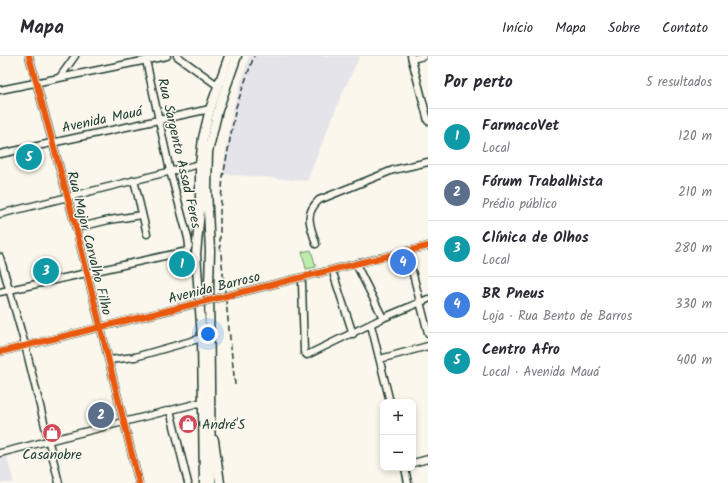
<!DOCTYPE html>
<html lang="pt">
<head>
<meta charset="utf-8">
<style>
	:root { --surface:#fff; --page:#f7f7f7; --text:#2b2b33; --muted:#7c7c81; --line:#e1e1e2; --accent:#b45309 }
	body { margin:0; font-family:Kalam,sans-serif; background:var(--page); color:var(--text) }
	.controls { position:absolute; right:12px; bottom:12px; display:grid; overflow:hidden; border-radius:8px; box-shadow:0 2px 6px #0003 }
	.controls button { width:36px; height:36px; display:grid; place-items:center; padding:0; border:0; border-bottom:1px solid var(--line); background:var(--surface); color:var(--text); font:20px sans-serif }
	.you { position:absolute; left:208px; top:278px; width:14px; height:14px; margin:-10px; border:3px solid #fff; border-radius:50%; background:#1a73e8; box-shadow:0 0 0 6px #1a73e833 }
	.badge { display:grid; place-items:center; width:26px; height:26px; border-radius:50%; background:var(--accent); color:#fff; font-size:13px; font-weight:700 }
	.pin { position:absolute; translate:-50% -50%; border:2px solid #fff; box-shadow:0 1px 4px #0006 }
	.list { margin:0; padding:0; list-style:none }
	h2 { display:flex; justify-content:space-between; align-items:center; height:52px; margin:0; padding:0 16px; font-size:17px }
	h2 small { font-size:13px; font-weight:400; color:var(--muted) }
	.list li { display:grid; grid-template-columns:26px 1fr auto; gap:12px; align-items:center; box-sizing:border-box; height:56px; padding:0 16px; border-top:1px solid var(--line) }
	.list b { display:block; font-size:15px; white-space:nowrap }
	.list p { margin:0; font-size:13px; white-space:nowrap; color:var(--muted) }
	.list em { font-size:13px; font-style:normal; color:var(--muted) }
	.map { position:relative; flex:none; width:428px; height:427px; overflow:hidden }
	header { display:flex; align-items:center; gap:24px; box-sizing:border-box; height:56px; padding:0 20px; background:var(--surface); border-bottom:1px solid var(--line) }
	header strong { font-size:19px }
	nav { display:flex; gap:22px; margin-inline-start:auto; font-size:14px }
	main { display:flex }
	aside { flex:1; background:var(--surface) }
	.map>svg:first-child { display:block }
</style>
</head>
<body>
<header>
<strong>Mapa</strong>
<nav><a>Início</a><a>Mapa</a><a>Sobre</a><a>Contato</a></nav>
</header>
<main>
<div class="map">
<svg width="428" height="427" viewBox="0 0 428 427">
	<rect width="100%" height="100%" fill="#fbf7ec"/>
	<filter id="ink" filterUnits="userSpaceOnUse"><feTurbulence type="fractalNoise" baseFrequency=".025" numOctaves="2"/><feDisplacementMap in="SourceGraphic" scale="8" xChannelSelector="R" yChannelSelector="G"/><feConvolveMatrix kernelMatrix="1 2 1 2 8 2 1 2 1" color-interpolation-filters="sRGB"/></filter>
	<g filter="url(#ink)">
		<g fill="#e6e4eb">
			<path d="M249,0H360L342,38L307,125L222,118L233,53Z"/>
			<path d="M6,398L14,427H0V399Z"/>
		</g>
		<path fill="#bcedac" stroke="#6e9570" d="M311,194L316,211L306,213L302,196Z"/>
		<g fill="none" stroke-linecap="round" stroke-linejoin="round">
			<defs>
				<g id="minor">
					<path d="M29,0L76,172L139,427"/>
					<path d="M177,0L217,29"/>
					<path d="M411,0L428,65"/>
					<path d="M412,3L424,0"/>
					<path d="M146,4L170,115L188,182L189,189L187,195"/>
					<path d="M60,21L75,0"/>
					<path d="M0,34L167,0"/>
					<path d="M0,98L210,53"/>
					<path d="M134,124L147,178"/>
					<path d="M0,158L200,108"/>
					<path d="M76,172L109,164L142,159"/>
					<path d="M316,188C311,170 303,159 319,144L393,114L428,106"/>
					<path d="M407,195L428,277"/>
					<path d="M0,201L25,289L59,427"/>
					<path d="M356,208L383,262"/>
					<path d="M319,217L428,190"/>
					<path d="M334,220L353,278"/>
					<path d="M302,227L304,296L307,299L383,262L428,243"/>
					<path d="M0,236L187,195"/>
					<path d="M371,269L390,346"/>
					<path d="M0,296L150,259"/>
					<path d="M380,303L428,290"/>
					<path d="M109,304L135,301L202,282"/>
					<path d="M170,354L188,427"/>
					<path d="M0,397L203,346"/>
					<path d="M413,407L428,403"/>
					<path d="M405,412L408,427"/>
				</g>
				<g id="major">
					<path d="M214,384L220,427"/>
					<path d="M204,427L202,282L196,198L200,155V108L203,82L210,53L229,0"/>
					<path d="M211,427L209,229L210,195L207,133L208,96L218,54L237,0"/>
				</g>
			</defs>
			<use href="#minor" stroke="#1f3d34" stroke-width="9"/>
			<use href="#major" stroke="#1f3d34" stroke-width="11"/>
			<use href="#minor" stroke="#fbf7ec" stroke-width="6"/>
			<use href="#major" stroke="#fbf7ec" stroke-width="8"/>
			<path stroke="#1f3d34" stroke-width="1.5" stroke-dasharray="6 3" stroke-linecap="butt" d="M235,329L220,189V155L223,121L236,51L254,0"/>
			<defs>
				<path id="minor-bridge" d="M150,259L319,217"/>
			</defs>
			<use href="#minor-bridge" stroke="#1f3d34" stroke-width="9" stroke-linecap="butt"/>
			<use href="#minor-bridge" stroke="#fbf7ec" stroke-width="6"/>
			<defs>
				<g id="cycleway">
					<path d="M29,0L76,172L139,427"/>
					<path d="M0,296L428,190"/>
				</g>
			</defs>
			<use href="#cycleway" stroke="#fbf7ec" stroke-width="8"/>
			<use href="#cycleway" stroke="#e8590c" stroke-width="6"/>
		</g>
	</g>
	<defs>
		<symbol id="shop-disc" viewBox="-11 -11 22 22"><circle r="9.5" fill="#d1495b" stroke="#fbf7ec"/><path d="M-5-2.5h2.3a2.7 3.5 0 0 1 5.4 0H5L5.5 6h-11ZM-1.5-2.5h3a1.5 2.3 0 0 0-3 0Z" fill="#fff"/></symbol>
	</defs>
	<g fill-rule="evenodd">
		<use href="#shop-disc" x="177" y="357" width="22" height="22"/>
		<use href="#shop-disc" x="41" y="366" width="22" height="22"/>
	</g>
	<g text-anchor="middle" stroke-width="3" stroke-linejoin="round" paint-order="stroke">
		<g font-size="14" fill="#1f3d34" stroke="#fbf7ec">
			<text transform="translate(102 63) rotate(-12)" y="5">Avenida Mauá</text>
			<text transform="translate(180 97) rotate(77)" y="5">Rua Sargento Assad Feres</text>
			<text transform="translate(90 187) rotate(76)" y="5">Rua Major Carvalho Filho</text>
			<text transform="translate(214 231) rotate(-14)" y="5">Avenida Barroso</text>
		</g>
		<g font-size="14" fill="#1f3d34" stroke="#fbf7ec" text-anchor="start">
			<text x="202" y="373">André'S</text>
			<text x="52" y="403" text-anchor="middle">Casanobre</text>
		</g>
	</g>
</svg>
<div class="controls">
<button>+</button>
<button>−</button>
</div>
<div class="you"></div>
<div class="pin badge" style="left:182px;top:208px;background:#0f9aa8">1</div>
<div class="pin badge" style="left:101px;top:359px;background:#5c6f8a">2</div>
<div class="pin badge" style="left:46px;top:215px;background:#0f9aa8">3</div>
<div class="pin badge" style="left:403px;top:206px;background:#3f7fe0">4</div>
<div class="pin badge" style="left:29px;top:101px;background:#0f9aa8">5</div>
</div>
<aside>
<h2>Por perto<small>5 resultados</small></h2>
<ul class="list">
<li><span class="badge" style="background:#0f9aa8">1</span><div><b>FarmacoVet</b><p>Local</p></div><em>120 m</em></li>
<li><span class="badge" style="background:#5c6f8a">2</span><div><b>Fórum Trabalhista</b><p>Prédio público</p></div><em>210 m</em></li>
<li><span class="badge" style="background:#0f9aa8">3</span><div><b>Clínica de Olhos</b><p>Local</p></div><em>280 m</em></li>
<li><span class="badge" style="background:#3f7fe0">4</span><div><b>BR Pneus</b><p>Loja · Rua Bento de Barros</p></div><em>330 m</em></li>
<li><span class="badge" style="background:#0f9aa8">5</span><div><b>Centro Afro</b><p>Local · Avenida Mauá</p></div><em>400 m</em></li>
</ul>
</aside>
</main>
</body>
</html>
